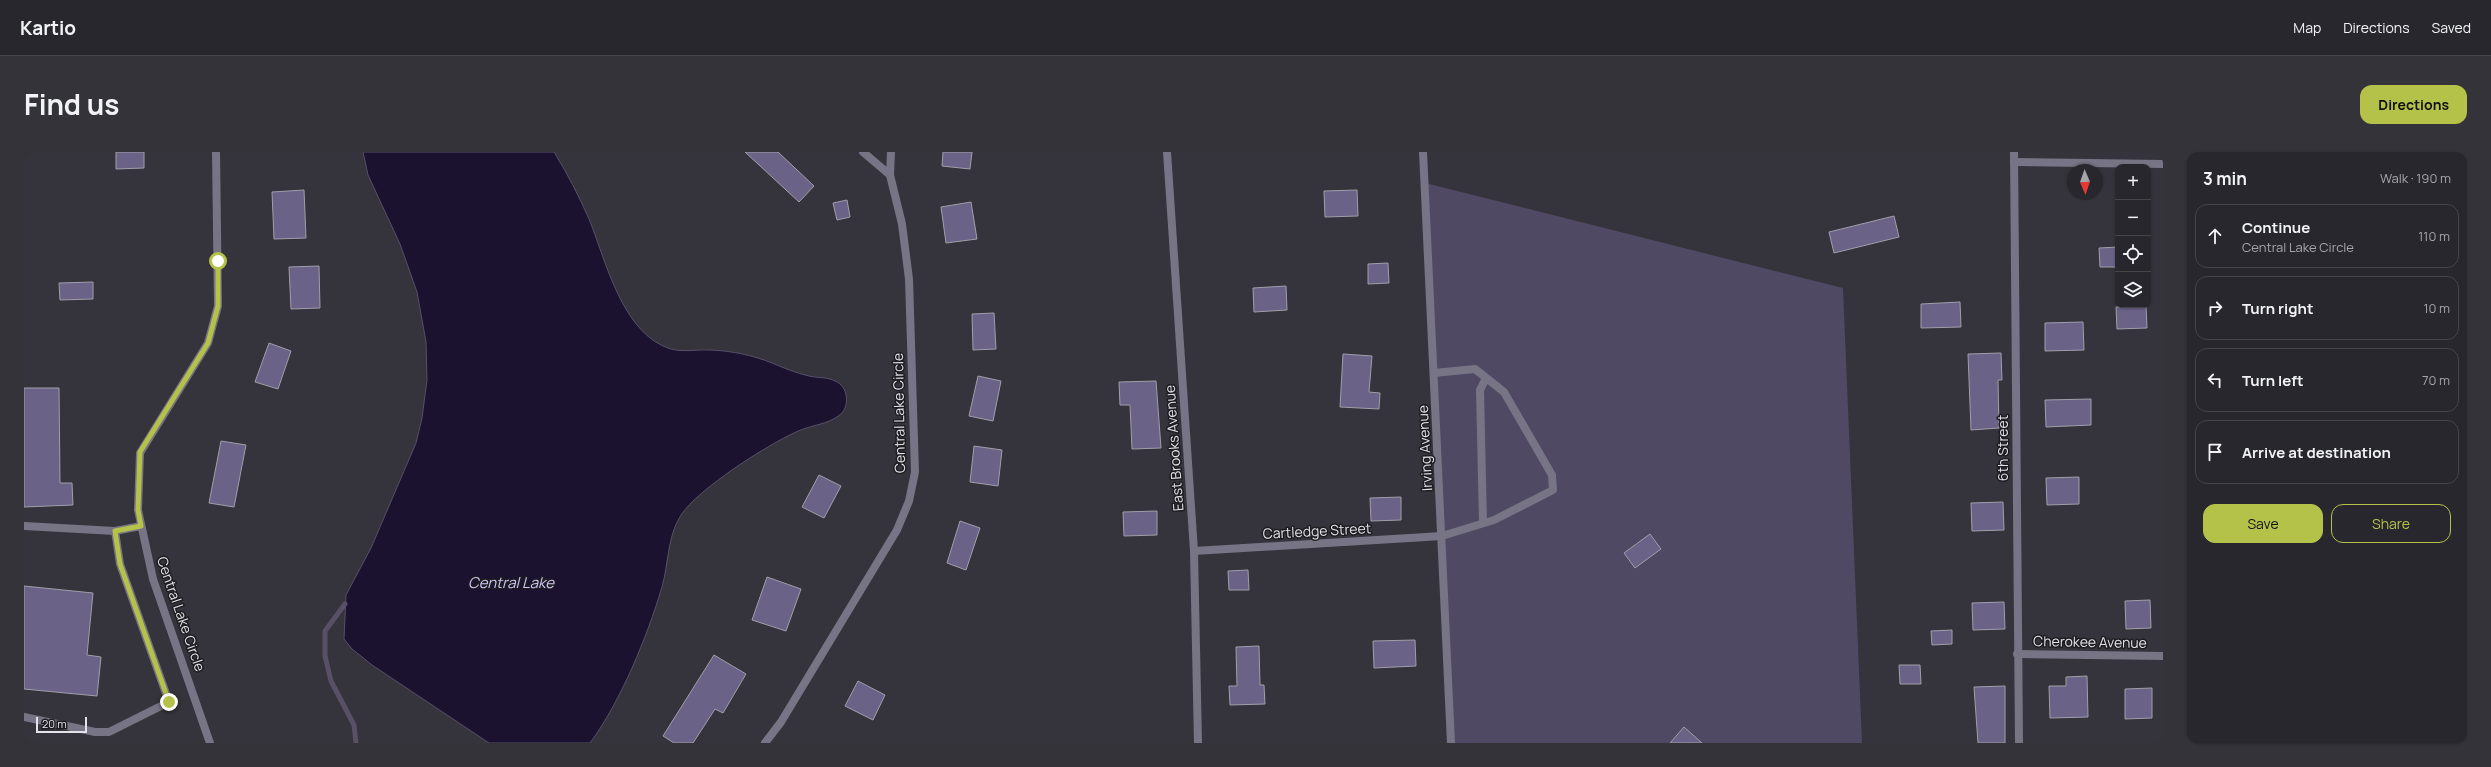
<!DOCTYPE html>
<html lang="en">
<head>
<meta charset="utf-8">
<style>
	:root { --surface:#28272d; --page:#343339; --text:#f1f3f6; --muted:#a5a5aa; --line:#444449; --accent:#b5c249 }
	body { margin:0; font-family:Manrope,sans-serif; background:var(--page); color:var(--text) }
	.controls { position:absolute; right:12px; top:12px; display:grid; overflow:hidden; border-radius:8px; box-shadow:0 1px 3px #0004 }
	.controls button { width:36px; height:36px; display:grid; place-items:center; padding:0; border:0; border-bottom:1px solid var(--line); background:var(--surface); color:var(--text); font:20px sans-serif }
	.compass { position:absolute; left:2043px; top:12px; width:36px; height:36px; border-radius:50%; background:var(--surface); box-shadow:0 1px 3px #0004; rotate:178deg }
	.scale { position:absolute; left:12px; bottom:10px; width:51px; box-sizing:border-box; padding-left:4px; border:2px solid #e3e2e8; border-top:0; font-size:11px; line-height:14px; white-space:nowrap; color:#e3e2e8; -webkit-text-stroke:3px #1d1c20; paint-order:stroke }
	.stop { position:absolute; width:12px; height:12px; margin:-9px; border:3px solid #b5c249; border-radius:50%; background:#fff }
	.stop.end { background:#b5c249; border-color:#fff; box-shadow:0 1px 4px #0008 }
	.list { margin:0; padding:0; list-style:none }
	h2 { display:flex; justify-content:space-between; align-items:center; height:52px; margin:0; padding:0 16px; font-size:17px }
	h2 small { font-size:13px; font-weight:400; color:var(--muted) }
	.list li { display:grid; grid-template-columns:26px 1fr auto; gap:12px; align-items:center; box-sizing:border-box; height:64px; margin:0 8px 8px; padding:0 8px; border:1px solid var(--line); border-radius:12px }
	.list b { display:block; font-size:15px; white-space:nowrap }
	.list p { margin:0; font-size:13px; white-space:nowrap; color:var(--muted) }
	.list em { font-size:13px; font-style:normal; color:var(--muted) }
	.actions { display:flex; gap:8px; padding:12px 16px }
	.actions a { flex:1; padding:9px 0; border:1px solid var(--accent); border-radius:12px; text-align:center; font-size:14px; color:var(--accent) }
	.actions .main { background:var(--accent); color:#111 }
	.icon { flex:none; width:22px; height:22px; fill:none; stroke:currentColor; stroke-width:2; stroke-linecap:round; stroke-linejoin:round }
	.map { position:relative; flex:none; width:2139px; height:591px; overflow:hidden; border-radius:12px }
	header { display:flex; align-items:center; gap:24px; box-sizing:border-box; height:56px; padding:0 20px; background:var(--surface); border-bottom:1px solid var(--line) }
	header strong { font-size:19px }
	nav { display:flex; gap:22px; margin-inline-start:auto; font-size:14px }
	.intro { display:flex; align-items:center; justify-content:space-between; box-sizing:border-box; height:96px; padding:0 24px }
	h1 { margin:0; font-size:28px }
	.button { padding:10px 18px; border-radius:12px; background:var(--accent); color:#111; font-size:14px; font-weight:700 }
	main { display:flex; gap:24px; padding:0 24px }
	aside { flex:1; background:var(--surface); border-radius:12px; box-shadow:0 1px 3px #0004 }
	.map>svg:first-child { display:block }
</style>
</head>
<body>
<header>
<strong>Kartio</strong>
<nav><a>Map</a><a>Directions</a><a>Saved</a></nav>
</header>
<div class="intro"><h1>Find us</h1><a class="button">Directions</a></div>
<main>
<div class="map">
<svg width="2139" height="591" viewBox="0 0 2139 591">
	<rect width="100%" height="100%" fill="#35343c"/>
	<path fill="#4f4963" d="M1401,31L1819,136L1838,591H1428Z"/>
	<path fill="#1b1230" stroke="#575067" d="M339,0H530C543,21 555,44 565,67C581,106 596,174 639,194C655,202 671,197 687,198C708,199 728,203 748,211C760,216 772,221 785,224C793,226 804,225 811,229C824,234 826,253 817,262C804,273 786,273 772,280C743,293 674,337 657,363C643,385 645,410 638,435C623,485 597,549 566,591H465L348,513L328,497L320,487L322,443L347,396L392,291L398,266L403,228L402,190L393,140L376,92L344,23Z"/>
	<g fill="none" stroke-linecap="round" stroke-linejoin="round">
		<path stroke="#575067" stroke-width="5" d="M321,452L301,479V504L307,529L330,573L332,591"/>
	</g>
	<g fill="#6b6288" stroke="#a09fa9">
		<path d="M92,0H120V16L92,17Z"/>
		<path d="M721,0H754L790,34L775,50Z"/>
		<path d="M919,0H948L946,17L918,14Z"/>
		<path d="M280,38L282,86L250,87L248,40Z"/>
		<path d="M1333,38L1334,64L1301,65L1300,39Z"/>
		<path d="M823,48L826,65L813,68L809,51Z"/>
		<path d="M947,50L953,87L922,91L917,55Z"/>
		<path d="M1870,64L1875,85L1810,101L1805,80Z"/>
		<path d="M2094,95V115H2076L2075,96Z"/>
		<path d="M1364,111L1365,131L1344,132V112Z"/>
		<path d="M295,114L296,156L267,157L265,115Z"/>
		<path d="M69,130V147L36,148L35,131Z"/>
		<path d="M1262,134L1263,158L1230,160L1229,136Z"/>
		<path d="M1936,150L1937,175L1897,176V152Z"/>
		<path d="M2122,154L2123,176L2093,177L2092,155Z"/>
		<path d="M970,161L972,197L949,198L948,162Z"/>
		<path d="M2059,170L2060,198L2021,199V171Z"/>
		<path d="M245,191L267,199L254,237L231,230Z"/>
		<path d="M1977,201L1978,228H1974L1975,276L1947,278L1944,202Z"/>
		<path d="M1319,202L1348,204L1345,240L1356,241L1355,257L1316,255Z"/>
		<path d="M954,224L977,229L969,269L945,264Z"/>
		<path d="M1132,229L1137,296L1108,297L1106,253H1096L1095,230Z"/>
		<path d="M0,236H35L36,331H48L49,353L0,355Z"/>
		<path d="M2067,247V273L2022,275L2021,248Z"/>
		<path d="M197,289L222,293L210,355L185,351Z"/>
		<path d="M950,294L978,298L974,334L946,330Z"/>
		<path d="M795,323L817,334L800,366L778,355Z"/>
		<path d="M2055,325V352L2023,353L2022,326Z"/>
		<path d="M1377,345V368L1347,369L1346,346Z"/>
		<path d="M1979,350L1980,378L1948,379L1947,351Z"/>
		<path d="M1133,359V383L1100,384L1099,360Z"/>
		<path d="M936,369L956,376L942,418L923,411Z"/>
		<path d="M1626,382L1637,397L1611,416L1600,401Z"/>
		<path d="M1224,418L1225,438H1205L1204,419Z"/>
		<path d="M743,425L777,437L762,479L728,468Z"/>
		<path d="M0,434L69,441L63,503L77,505L73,544L0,537Z"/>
		<path d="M2126,448L2127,476L2102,477L2101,449Z"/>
		<path d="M1980,450L1981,477L1949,478L1948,451Z"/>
		<path d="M1928,478V492L1908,493L1907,479Z"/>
		<path d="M1391,488L1392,514L1350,516L1349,489Z"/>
		<path d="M1235,494L1236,533H1240L1241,552L1206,553L1205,534H1213L1212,495Z"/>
		<path d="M690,503L722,522L699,561L691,557L669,591H650L639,584Z"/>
		<path d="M1875,513H1896L1897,532H1876Z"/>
		<path d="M2063,524L2064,565L2026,566L2025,534H2042V525Z"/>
		<path d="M834,529L861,543L849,568L821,554Z"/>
		<path d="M1981,534V591H1954L1950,535Z"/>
		<path d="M2128,536V566L2101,567V537Z"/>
		<path d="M1660,575L1678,591H1646Z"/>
	</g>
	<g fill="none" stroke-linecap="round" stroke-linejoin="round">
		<g stroke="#777485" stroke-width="8">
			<path d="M1410,221L1451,217L1480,240L1528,323L1529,338L1470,368L1418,384"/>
			<path d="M1459,371L1456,238L1462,226"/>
			<path d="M0,374L91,379L96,412L145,550L85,580H71L0,565"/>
			<path d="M91,379L117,374"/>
		</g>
		<g stroke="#777485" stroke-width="8">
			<path d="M1143,0L1170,399L1174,591"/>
			<path d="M1399,0L1427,591"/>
			<path d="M1990,0L1995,591"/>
			<path d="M1990,10L2139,12"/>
			<path d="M866,23L867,0"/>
			<path d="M1170,399L1418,384"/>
			<path d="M1993,502L2139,504"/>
			<path d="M186,591L129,427L114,358L116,301L184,191L194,154L192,0"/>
			<path d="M741,591L757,570L873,378L885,349L891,320L885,127L878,72L866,23L839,0"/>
		</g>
	</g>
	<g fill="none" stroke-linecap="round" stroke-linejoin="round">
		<path stroke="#b5c249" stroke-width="5" d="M145,550L96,412L91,379L117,374L114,358L116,300L184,191L194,154V109"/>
	</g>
	<g text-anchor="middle" stroke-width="3" stroke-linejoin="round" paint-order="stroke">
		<g font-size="14" fill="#e3e2e8" stroke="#1d1c20">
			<text transform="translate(875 261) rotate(-91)" y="5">Central Lake Circle</text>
			<text transform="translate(1150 296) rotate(-94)" y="5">East Brooks Avenue</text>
			<text transform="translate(1401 296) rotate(-93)" y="5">Irving Avenue</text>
			<text transform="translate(1979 296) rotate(-90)" y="5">6th Street</text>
			<text transform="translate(1293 379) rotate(-3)" y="5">Cartledge Street</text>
			<text transform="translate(157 462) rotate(71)" y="5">Central Lake Circle</text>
			<text transform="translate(2066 490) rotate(1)" y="5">Cherokee Avenue</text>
		</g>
		<g font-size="15" font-style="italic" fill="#cec3f6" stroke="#1d1c20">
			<text x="487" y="436">Central Lake</text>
		</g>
	</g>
</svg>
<div class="controls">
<button>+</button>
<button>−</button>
<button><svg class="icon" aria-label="locate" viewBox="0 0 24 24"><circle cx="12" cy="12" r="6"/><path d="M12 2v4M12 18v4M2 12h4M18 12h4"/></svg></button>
<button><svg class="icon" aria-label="layers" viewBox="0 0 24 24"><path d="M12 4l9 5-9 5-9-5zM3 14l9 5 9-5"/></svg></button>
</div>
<svg class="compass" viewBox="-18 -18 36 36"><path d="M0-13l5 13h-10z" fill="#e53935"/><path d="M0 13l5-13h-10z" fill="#a5a5aa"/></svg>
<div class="scale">20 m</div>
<div class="stop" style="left:194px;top:109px"></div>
<div class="stop end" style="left:145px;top:550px"></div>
</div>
<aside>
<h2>3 min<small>Walk · 190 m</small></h2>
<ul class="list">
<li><svg class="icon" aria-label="ahead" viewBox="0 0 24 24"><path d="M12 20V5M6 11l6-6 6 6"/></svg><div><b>Continue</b><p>Central Lake Circle</p></div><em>110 m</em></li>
<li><svg class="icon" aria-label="right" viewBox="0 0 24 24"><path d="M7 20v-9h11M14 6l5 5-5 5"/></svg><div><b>Turn right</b></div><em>10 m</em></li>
<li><svg class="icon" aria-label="left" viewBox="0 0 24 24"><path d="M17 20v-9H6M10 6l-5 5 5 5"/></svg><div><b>Turn left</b></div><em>70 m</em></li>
<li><svg class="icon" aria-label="arrive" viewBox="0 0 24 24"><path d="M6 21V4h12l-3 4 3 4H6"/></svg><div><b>Arrive at destination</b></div></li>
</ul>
<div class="actions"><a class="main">Save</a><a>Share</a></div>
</aside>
</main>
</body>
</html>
